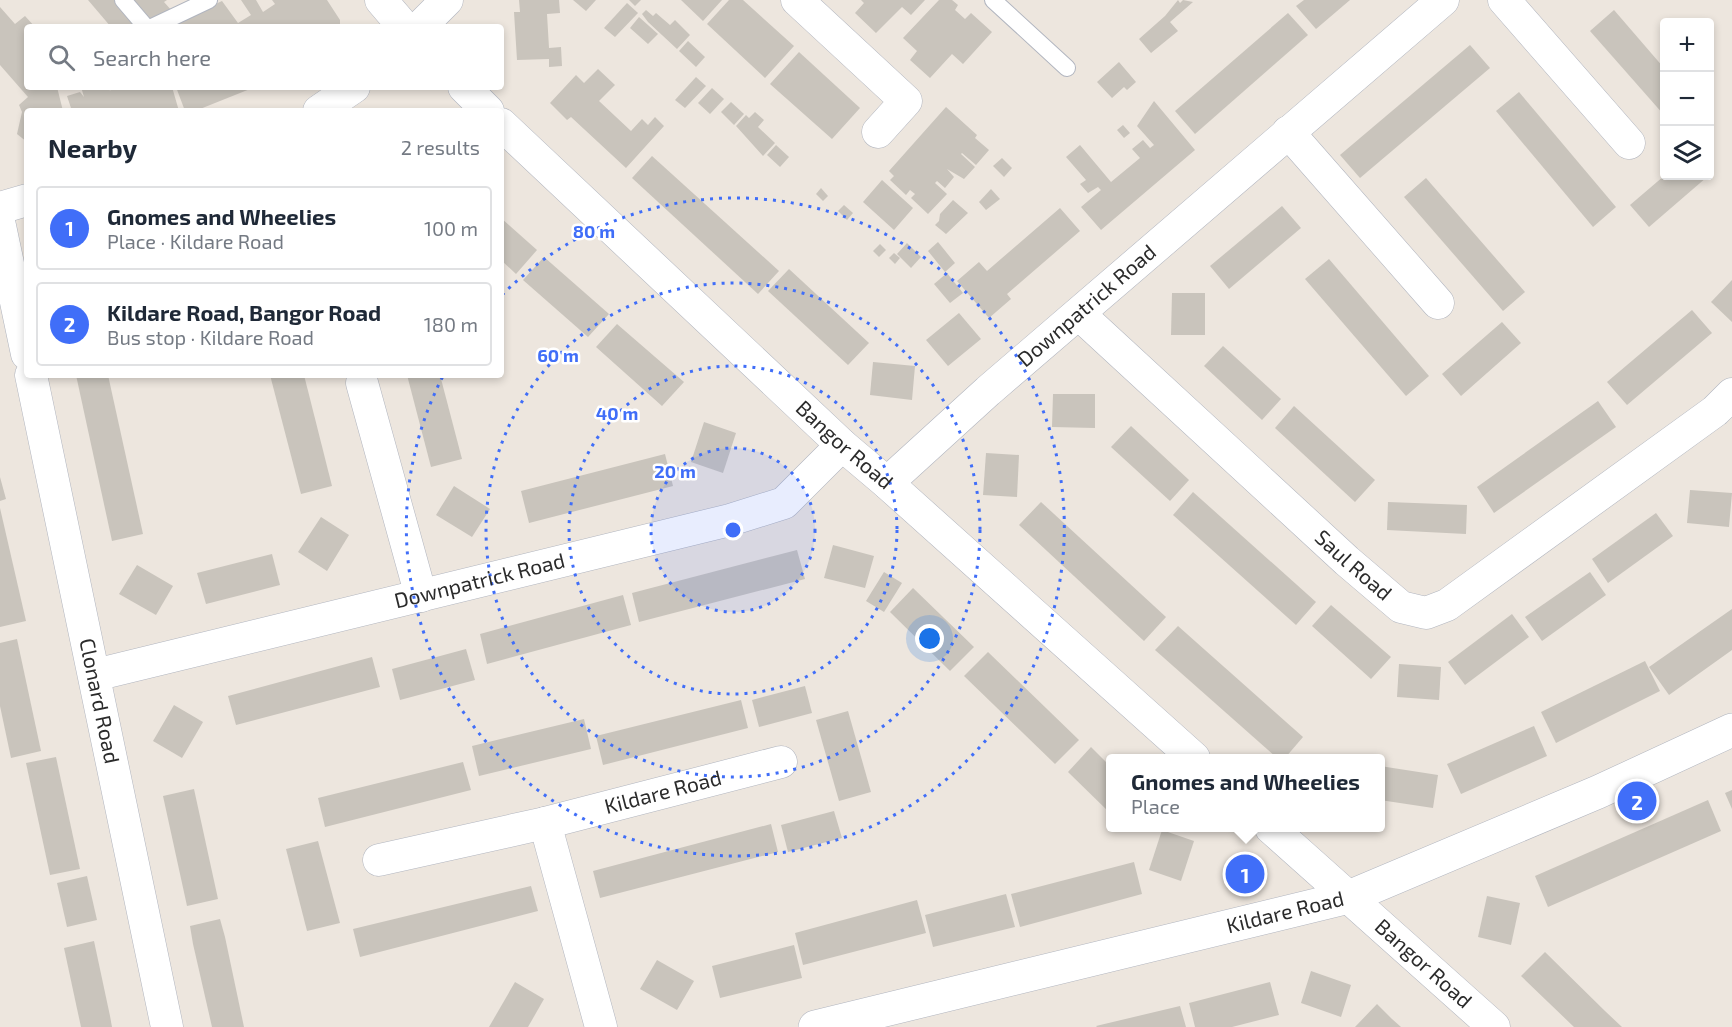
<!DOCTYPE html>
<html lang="en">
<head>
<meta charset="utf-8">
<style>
	:root { --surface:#fff; --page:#f2f2f3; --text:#1f2937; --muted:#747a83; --line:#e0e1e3; --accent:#406ef8 }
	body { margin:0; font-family:"Exo 2",sans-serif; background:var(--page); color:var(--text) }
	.controls { position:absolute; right:18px; top:18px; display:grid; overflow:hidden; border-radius:6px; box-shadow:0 3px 9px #0003 }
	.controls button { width:54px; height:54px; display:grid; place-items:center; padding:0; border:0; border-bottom:2px solid var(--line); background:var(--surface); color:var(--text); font:30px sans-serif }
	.you { position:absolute; left:930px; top:639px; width:21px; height:21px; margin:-15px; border:4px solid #fff; border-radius:50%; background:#1a73e8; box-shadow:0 0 0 9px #1a73e833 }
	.badge { display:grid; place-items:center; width:39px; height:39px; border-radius:50%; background:var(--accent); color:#fff; font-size:20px; font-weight:700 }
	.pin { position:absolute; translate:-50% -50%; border:3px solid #fff; box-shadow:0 2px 6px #0006 }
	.popup { position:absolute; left:1106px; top:754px; width:279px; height:78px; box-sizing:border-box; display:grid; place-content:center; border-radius:6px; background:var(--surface); filter:drop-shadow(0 2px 4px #0005); font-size:20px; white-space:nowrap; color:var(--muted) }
	.popup b { font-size:22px; color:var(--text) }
	.popup::after { content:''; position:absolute; left:50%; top:100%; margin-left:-12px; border:12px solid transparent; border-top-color:var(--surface) }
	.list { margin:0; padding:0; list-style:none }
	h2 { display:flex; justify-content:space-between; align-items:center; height:78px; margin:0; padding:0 24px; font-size:26px }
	h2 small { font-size:20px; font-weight:400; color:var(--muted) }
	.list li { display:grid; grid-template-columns:39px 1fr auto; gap:18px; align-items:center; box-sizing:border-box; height:84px; margin:0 12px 12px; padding:0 12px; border:2px solid var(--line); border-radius:6px }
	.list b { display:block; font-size:22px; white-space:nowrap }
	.list p { margin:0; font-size:20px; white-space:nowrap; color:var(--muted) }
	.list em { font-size:20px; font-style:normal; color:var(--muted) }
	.icon { flex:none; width:33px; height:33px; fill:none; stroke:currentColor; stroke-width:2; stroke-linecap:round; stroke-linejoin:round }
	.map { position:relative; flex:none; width:1732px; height:1027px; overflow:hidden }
	.search { position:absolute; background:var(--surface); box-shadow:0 3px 9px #0003; left:24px; top:24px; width:480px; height:66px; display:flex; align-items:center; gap:15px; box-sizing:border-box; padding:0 21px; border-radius:6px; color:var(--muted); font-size:22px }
	.panel { position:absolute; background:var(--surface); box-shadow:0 3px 9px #0003; left:24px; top:108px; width:480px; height:270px; border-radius:6px }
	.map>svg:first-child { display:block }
</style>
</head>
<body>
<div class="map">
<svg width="1732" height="1027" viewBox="0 0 1732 1027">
	<rect width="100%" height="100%" fill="#ede6de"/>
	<g fill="#c9c4bc">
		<path d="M88,0H114L133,23L129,27H111Z"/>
		<path d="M132,0H167L164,2L172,11L151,22Z"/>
		<path d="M241,0H256L263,12L275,4L272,0H327L340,20V27H167L222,1L238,23L251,15Z"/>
		<path d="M519,0H559L560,13L547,14L549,48L561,47L562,66L549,67V59L517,60L514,12H520Z"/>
		<path d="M573,0H596L586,11Z"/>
		<path d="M629,0H641L635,6Z"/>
		<path d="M681,0H722L703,21Z"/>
		<path d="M729,0H743L794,46L765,78L707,24Z"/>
		<path d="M861,0H925L911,15L902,7L876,33L855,13L864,3Z"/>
		<path d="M939,0H952L958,5L955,10L965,19L971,13L992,32L963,64L952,54L930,78L910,60L917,51L903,38Z"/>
		<path d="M1178,0L1180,3L1183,0L1193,2L1170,22L1178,31L1151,53L1139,39L1165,16Z"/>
		<path d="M1304,0H1350L1316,29L1296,6Z"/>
		<path d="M627,3L638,13L615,37L604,28Z"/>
		<path d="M0,7L15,24L25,16L35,27H27V87H57L63,111H27V142L17,134L22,112L19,105L28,97L0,65Z"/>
		<path d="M646,10L653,16L656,13L670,25L675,20L690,35L677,49L648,22L642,14Z"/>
		<path d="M1614,10L1664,68V115L1590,31Z"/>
		<path d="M1288,13L1308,35L1195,134L1175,111Z"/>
		<path d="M639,17L658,34L648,44L630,28Z"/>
		<path d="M688,41L705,57L696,67L679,51Z"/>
		<path d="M1470,45L1490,68L1360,178L1340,155Z"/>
		<path d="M799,52L860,108L832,139L770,84Z"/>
		<path d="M1119,62L1136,82L1127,90L1124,87L1112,98L1097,82Z"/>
		<path d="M598,69L615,85L599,101L631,131L642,119L648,125L655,117L664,126L626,168L571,117L567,120L550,103L576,75L584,83Z"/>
		<path d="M696,77L706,86L685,108L675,100Z"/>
		<path d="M81,87H109L110,91L112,87H172L179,111H72L67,96L80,92L84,97Z"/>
		<path d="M176,87H255L195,111H185Z"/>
		<path d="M712,88L724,99L710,114L698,103Z"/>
		<path d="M1519,92L1616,207L1593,227L1496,111Z"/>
		<path d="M1154,101L1195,150L1101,230L1081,207L1101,190L1098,187L1088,193L1080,184L1086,180L1066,157L1080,145L1111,182L1140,158L1132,149L1143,140L1150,148L1154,145L1137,126Z"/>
		<path d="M731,102L744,114L734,125L721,112Z"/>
		<path d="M946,107L977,135L975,138L989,150L976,165L962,153L961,154L975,167L964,179L947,169L954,177L945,188L937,181L935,183L947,194L928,214L911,198L915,194L910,190L906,195L890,180L894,176L889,171Z"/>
		<path d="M755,112L764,120L758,127L775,143L763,156L736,126L746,115L749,118Z"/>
		<path d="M1123,125L1130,133L1124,138L1117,130Z"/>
		<path d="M776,145L789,157L780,167L767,155Z"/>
		<path d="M652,156L779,271L758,294L632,178Z"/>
		<path d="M1002,158L1012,168L1004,177L993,166Z"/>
		<path d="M1664,176L1707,177L1649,227L1630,205Z"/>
		<path d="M1426,178L1525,292L1503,311L1404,197Z"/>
		<path d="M882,180L913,208L894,230L863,202Z"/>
		<path d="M821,188L828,196L823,201L816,194Z"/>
		<path d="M991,189L1000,199L986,210L979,202Z"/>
		<path d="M953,200L968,213L946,234L935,225L939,221L940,214Z"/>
		<path d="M844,205L853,213L847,220L838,211Z"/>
		<path d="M1282,206L1301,228L1229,289L1210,266Z"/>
		<path d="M1060,208L1080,231L1007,294L1011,299L989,318L957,281L979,262L987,271Z"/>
		<path d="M501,218L537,250L516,274L501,260Z"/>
		<path d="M938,242L955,263L945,272L928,251Z"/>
		<path d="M907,243L921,257L911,268L897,254Z"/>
		<path d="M880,244L886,250L879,257L873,251Z"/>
		<path d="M894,253L900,258L895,264L889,258Z"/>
		<path d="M544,257L609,314L588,337L523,280Z"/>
		<path d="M1329,259L1429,376L1406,396L1305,279Z"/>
		<path d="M789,269L869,343L848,365L768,291Z"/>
		<path d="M947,273L963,293L950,303L934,284Z"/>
		<path d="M1732,280V322L1711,302Z"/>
		<path d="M1172,293H1205V335H1171Z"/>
		<path d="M1692,310L1712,333L1627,405L1607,382Z"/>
		<path d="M959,313L981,339L948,366L926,340Z"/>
		<path d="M1502,322L1521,343L1461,396L1442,374Z"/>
		<path d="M617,324L684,382L662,406L596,347Z"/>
		<path d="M1223,346L1281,399L1262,420L1204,366Z"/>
		<path d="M873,362L915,366L912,400L870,395Z"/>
		<path d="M76,375H108L143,534L112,541Z"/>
		<path d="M270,375H304L332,486L301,494Z"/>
		<path d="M407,375H440L462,459L431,467Z"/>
		<path d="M1053,394H1095V428L1052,427Z"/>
		<path d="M1598,401L1616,427L1494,513L1477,487Z"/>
		<path d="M1294,406L1375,480L1355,502L1275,428Z"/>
		<path d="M704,422L736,433L723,473L691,462Z"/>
		<path d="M1131,426L1189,480L1170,501L1111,447Z"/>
		<path d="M986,453L1019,455L1017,497L983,495Z"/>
		<path d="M665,454L673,486L529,523L521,491Z"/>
		<path d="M0,477L6,499L0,501Z"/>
		<path d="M454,486L490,509L472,537L436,515Z"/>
		<path d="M1690,490L1732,493L1729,527L1687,523Z"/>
		<path d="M1193,492L1316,602L1296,625L1173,515Z"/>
		<path d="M1041,502L1166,617L1144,641L1019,525Z"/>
		<path d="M1388,502L1467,505L1466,534L1387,530Z"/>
		<path d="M0,508L26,621L0,627Z"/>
		<path d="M1656,513L1673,536L1608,583L1592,559Z"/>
		<path d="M321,517L349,535L327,571L298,552Z"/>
		<path d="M833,545L874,556L865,588L824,578Z"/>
		<path d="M797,550L805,579L639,622L632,593Z"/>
		<path d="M272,554L280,585L206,604L197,573Z"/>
		<path d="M137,565L173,586L156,615L119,594Z"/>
		<path d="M884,572L902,583L884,612L866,601Z"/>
		<path d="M1590,572L1606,595L1542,641L1525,617Z"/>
		<path d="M913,588L974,647L950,671L890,612Z"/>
		<path d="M623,595L631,625L487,664L480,634Z"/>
		<path d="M1331,605L1391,657L1371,679L1312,626Z"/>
		<path d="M1732,609V650L1669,695L1649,667Z"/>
		<path d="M1512,614L1529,637L1465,685L1448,662Z"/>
		<path d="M1178,626L1303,737L1285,758H1277L1155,650Z"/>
		<path d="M17,639L41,751L11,758L0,706V643Z"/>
		<path d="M466,649L475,680L400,700L392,669Z"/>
		<path d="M988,652L1079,740L1055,764L964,676Z"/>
		<path d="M372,657L380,687L236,725L228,696Z"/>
		<path d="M1645,661L1660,691L1556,743L1541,712Z"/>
		<path d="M1399,664L1441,667L1439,700L1397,697Z"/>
		<path d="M805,686L812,713L759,727L752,700Z"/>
		<path d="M741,700L748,728L603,765L596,736Z"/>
		<path d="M174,705L203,722L182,758L153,741Z"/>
		<path d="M848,711L871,792L839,801L816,720Z"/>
		<path d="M584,719L591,749L479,776L472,746Z"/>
		<path d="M1534,726L1547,756L1461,794L1447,764Z"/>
		<path d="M1091,747L1110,766V813L1068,772Z"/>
		<path d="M56,757L80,869L50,875L26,763Z"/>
		<path d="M463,762L471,790L325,827L318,798Z"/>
		<path d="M1380,766L1438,775L1433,808L1380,800Z"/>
		<path d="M194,789L218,899L187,906L163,796Z"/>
		<path d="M1732,790V809L1725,793Z"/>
		<path d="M1708,800L1721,831L1548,907L1535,876Z"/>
		<path d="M834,811L842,838L788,852L781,825Z"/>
		<path d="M771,824L778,852L600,898L593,871Z"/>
		<path d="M1162,830L1194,841L1181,881L1149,870Z"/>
		<path d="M318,841L340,923L307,931L286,849Z"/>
		<path d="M1134,862L1142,894L1020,927L1011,894Z"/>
		<path d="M87,876L97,920L67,927L57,883Z"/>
		<path d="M531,886L538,911L360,957L353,929Z"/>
		<path d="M1006,894L1015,927L933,947L925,915Z"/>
		<path d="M1487,896L1520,903L1511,945L1478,937Z"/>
		<path d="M917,900L926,933L803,965L795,933Z"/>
		<path d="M220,919L225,937L244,1027H212L193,944L190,926Z"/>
		<path d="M94,941L110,1016L112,1027H81L76,1004L64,948Z"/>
		<path d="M794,945L802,978L720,998L712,966Z"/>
		<path d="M1545,952L1605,1011L1622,1027H1574L1521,976Z"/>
		<path d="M657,960L694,981L677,1010L640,989Z"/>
		<path d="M1311,971L1351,985L1341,1017L1301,1003Z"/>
		<path d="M515,982L544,999L528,1027H489Z"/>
		<path d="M1270,982L1279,1015L1232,1027H1195L1189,1003Z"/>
		<path d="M1377,1004L1392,1019L1401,1027H1355Z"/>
		<path d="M1180,1006L1186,1027H1097L1096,1026Z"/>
	</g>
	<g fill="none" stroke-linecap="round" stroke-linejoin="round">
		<defs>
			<g id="service">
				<path d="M123,0L146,27"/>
				<path d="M993,0L1067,68"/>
				<path d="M152,27L209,0"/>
			</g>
			<g id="minor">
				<path d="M381,0L404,27"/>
				<path d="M797,0L906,101L878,132"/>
				<path d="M1504,0L1629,143"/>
				<path d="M420,27L447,0"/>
				<path d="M464,87L488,111"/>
				<path d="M319,111L354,87"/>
				<path id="s1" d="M501,124L842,445L887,483L1194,758"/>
				<path d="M1288,132L1438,303"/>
				<path d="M0,208L27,200"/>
				<path d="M0,226L27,354"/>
				<path id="s2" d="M1079,314L1347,561L1401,607L1426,613L1447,605L1715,411L1732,394"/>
				<path id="s3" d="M31,375L167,1027"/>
				<path d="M362,383L421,596"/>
				<path id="s4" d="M887,483L988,391L1443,0"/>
				<path id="s5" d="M95,675L730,520L784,503L842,445"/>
				<path d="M545,823L601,1027"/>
				<path id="s6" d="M1271,828L1494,1027"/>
				<path id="s7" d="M379,860L545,823L781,762"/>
			</g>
			<g id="tertiary">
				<path id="s8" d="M815,1027L1349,897L1598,792L1732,730"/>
			</g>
		</defs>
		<use href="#service" stroke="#b1b5bf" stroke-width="18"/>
		<use href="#minor" stroke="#b1b5bf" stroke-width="33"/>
		<use href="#tertiary" stroke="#b1b5bf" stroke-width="34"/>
		<use href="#service" stroke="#fff" stroke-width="16"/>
		<use href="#minor" stroke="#fff" stroke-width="32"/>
		<use href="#tertiary" stroke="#fff" stroke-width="33"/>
	</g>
	<circle cx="733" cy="530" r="82" fill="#406ef8" fill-opacity=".12"/>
	<g fill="none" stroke="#406ef8" stroke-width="3" stroke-dasharray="3 6">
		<circle cx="733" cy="530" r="82"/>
		<circle cx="733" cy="530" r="164"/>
		<circle cx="733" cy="530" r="247"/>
		<path d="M502 295A329 329 0 1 1 443 376"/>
	</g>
	<g text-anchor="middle" stroke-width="5" stroke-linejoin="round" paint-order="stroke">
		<g font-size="21" fill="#2b2b2b" stroke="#fff">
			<text dy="7" stroke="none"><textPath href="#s4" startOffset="267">Downpatrick Road</textPath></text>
			<text dy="7" stroke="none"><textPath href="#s1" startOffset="470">Bangor Road</textPath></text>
			<text dy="7" stroke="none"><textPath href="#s2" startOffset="372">Saul Road</textPath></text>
			<text dy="7" stroke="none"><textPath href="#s5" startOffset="396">Downpatrick Road</textPath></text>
			<text dy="7" stroke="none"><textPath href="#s3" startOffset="333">Clonard Road</textPath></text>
			<text dy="7" stroke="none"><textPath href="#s7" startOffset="292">Kildare Road</textPath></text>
			<text dy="7" stroke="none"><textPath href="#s8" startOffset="484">Kildare Road</textPath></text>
			<text dy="7" stroke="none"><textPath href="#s6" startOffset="204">Bangor Road</textPath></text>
		</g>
	</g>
	<circle cx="733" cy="530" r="9" fill="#406ef8" stroke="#fff" stroke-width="3"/>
	<g font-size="18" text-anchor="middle" font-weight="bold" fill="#406ef8" stroke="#fff" stroke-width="5" stroke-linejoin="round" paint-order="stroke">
		<text x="594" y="238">80 m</text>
		<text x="558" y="362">60 m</text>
		<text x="617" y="420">40 m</text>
		<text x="675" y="478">20 m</text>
	</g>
</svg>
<div class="controls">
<button>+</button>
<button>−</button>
<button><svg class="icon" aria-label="layers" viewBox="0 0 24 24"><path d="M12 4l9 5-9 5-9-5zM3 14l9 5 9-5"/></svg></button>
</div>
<div class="you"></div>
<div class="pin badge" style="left:1245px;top:874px">1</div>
<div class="popup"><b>Gnomes and Wheelies</b>Place</div>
<div class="pin badge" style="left:1637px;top:801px">2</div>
<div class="search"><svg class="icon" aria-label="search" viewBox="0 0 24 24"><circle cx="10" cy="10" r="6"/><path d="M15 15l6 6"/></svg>Search here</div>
<section class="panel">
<h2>Nearby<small>2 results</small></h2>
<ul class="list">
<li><span class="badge">1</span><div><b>Gnomes and Wheelies</b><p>Place · Kildare Road</p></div><em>100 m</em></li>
<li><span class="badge">2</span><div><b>Kildare Road, Bangor Road</b><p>Bus stop · Kildare Road</p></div><em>180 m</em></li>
</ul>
</section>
</div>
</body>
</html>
